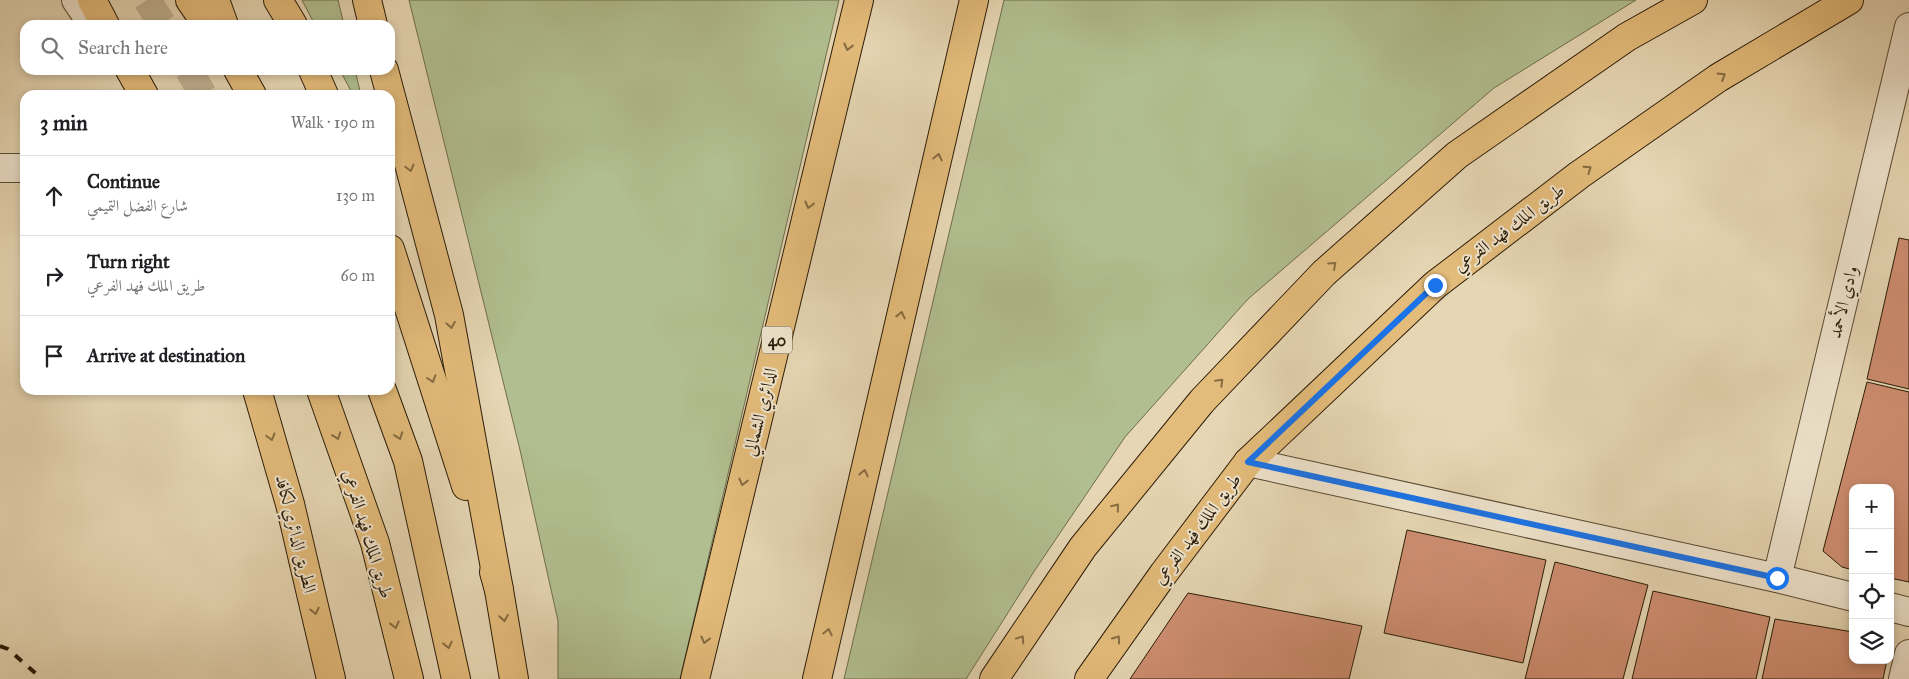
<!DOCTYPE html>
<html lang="en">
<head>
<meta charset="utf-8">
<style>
	:root { --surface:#fff; --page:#f6f6f6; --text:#202124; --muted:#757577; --line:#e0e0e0 }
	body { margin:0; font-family:"IM FELL Great Primer",Amiri,serif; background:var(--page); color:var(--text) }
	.controls { position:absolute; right:15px; bottom:15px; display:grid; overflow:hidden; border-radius:10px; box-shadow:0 2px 8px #0003 }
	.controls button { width:45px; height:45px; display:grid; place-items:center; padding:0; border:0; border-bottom:1px solid var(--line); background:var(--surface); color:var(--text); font:25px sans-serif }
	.stop { position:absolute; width:15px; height:15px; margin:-11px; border:4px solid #1a73e8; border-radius:50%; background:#fff }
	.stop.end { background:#1a73e8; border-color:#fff; box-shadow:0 1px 5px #0008 }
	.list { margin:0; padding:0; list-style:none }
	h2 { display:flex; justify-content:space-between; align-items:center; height:65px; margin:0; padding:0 20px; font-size:21px }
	h2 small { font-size:16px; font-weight:400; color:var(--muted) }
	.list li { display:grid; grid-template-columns:32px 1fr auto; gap:15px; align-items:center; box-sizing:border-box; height:80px; padding:0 20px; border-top:1px solid var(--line) }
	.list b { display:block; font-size:19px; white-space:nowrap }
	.list p { margin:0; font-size:16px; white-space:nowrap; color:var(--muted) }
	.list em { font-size:16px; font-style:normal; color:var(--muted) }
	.icon { flex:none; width:28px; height:28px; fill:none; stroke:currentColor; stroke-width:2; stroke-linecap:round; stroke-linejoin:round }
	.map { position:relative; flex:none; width:1909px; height:679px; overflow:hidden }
	.search { position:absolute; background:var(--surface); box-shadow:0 2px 8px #0003; left:20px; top:20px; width:375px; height:55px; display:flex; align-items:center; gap:12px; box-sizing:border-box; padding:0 18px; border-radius:15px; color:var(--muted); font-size:19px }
	.panel { position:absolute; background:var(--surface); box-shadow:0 2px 8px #0003; left:20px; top:90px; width:375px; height:305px; border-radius:15px }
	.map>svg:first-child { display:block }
</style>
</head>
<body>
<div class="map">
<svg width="1909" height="679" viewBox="0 0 1909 679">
	<rect width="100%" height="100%" fill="#e6d6b3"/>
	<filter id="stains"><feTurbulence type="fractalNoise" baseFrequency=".004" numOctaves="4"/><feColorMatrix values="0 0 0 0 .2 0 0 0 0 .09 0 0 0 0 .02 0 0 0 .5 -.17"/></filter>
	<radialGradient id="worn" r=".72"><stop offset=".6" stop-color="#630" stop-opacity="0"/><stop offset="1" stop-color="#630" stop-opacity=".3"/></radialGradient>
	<g fill="#b1be8f" stroke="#6e6d4c">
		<path d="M302,0H338L344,25H315Z"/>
		<path d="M409,0H839L680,679H558V621L520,450Z"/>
		<path d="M1004,0H1636L1494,88L1248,299L1125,437L1035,570L966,679H844Z"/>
		<path d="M340,70H355L361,95H353Z"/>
	</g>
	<g fill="#ce8e71" stroke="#2a1c08">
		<path d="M1899,238L1909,240V389L1867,379Z"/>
		<path d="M1867,382L1909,392V582L1890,578V488H1853V570L1842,567L1823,551Z"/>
		<path d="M1407,530L1546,560L1523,663L1384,633Z"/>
		<path d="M1555,562L1648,585L1623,679H1525Z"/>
		<path d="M1653,591L1770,617L1756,679H1632Z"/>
		<path d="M1188,593L1362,626L1349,679H1130Z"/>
		<path d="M1775,619L1853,632V660H1887L1883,679H1762Z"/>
	</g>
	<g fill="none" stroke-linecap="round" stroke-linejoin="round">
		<g stroke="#c0b191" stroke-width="28" stroke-dasharray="28 14" stroke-linecap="butt">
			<path d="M147,0L163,25"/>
			<path d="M189,70L203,95"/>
		</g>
		<defs>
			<g id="minor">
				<path d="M76,0L93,25"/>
				<path d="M0,168H25"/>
				<path d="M1248,462L1777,578L1853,597"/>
				<path d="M1777,578L1909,27"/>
				<path d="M1890,607L1909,612"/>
				<path d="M1903,679L1909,654"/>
			</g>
			<g id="primary">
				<path d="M92,0L105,25"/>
				<path d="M190,0L207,25"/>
				<path d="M130,70L144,95"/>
				<path d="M238,70L252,95"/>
				<path d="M257,390L290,504L331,679"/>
				<path d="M321,390L375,543L409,679"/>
				<path d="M382,390L408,461L456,679"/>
				<path d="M1089,679L1164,573L1248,462L1435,285L1579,175L1718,78L1849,0"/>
			</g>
			<g id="motorway">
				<path d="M215,0L224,25"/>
				<path d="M278,0L293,25"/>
				<path d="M367,0L373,25"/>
				<path d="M240,70L243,77"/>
				<path d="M313,70L324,95"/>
				<path d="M384,70L449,315L499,590"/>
				<path d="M390,249L466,486"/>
				<path d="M494,572L499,590L514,679"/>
				<path d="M695,679L859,0"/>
				<path d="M817,679L974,0"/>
				<path d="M994,679L1083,547L1202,401L1324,273L1457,155L1627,37L1693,0"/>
			</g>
		</defs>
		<use href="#minor" stroke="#594a33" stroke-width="30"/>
		<use href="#primary" stroke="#2a1c08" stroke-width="30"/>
		<use href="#motorway" stroke="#2a1c08" stroke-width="30"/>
		<use href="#minor" stroke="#efe4ce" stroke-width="28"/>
		<use href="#primary" stroke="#e3bb7a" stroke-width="28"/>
		<use href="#motorway" stroke="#e3bb7a" stroke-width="28"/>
		<path stroke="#2a1c08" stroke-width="4" stroke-dasharray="9 9" stroke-linecap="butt" d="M0,646L8,649L42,679"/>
	</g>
	<defs><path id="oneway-chevron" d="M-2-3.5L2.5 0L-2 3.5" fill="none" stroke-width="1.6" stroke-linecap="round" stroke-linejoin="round" transform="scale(1.25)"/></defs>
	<g stroke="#866c41">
		<use href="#oneway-chevron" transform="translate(848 47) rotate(104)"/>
		<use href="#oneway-chevron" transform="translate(1722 76) rotate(-32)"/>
		<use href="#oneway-chevron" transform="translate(938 157) rotate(-77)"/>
		<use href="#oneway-chevron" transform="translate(410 168) rotate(75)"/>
		<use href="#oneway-chevron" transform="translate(1588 169) rotate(-35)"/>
		<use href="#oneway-chevron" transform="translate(809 205) rotate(104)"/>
		<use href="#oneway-chevron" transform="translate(1333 265) rotate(-42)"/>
		<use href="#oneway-chevron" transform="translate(901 315) rotate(-77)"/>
		<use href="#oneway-chevron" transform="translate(451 325) rotate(80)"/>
		<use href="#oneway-chevron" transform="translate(432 379) rotate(72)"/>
		<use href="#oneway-chevron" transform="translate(1220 382) rotate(-46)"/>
		<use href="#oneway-chevron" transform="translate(337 436) rotate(71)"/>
		<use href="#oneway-chevron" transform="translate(399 436) rotate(70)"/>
		<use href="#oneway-chevron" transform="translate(271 437) rotate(74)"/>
		<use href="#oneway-chevron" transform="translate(864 473) rotate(-77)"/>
		<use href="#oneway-chevron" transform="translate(743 482) rotate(104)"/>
		<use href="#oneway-chevron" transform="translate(1116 507) rotate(-51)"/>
		<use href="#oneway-chevron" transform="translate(315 611) rotate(77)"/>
		<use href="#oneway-chevron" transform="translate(504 618) rotate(81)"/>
		<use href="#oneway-chevron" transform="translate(395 625) rotate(76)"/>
		<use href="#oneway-chevron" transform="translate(828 632) rotate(-77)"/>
		<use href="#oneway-chevron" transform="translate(1021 639) rotate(-56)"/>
		<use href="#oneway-chevron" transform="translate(1117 639) rotate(-55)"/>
		<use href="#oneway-chevron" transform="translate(705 640) rotate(104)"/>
		<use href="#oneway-chevron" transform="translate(448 645) rotate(78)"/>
	</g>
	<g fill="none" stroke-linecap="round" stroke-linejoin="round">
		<path stroke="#1a73e8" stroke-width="6" d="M1435,285L1248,462L1777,578"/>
	</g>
	<g text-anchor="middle" stroke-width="4" stroke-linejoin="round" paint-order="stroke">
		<rect fill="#efe4ce" stroke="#655843" stroke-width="1" x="762" y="326.5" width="30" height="27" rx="4"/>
		<g font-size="16" font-weight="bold" fill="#2a1c08">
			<text x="777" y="346">40</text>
		</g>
		<g font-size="18" fill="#2a1c08" stroke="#efe4ce">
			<text transform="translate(1509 228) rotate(-37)" y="6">طريق الملك فهد الفرعي</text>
			<text transform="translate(1843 302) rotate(-76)" y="6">وادي الأحمد</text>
			<text transform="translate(760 412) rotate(-76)" y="6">الدائري الشمالي</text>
			<text transform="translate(1197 529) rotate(-53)" y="6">طريق الملك فهد الفرعي</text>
			<text transform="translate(296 534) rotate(76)" y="6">الطريق الدائري لكافد</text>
			<text transform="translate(368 534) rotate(73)" y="6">طريق الملك فهد الفرعي</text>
		</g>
	</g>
	<rect width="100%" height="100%" filter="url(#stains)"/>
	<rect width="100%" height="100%" fill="url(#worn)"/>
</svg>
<div class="controls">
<button>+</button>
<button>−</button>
<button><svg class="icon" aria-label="locate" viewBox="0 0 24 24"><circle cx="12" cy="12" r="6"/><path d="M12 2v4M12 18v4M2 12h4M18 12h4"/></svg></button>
<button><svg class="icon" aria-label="layers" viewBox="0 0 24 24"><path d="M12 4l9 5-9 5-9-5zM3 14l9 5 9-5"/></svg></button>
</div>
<div class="stop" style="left:1777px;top:578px"></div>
<div class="stop end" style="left:1435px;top:285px"></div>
<div class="search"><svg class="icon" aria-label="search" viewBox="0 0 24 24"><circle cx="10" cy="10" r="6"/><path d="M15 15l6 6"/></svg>Search here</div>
<section class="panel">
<h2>3 min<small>Walk · 190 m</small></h2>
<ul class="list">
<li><svg class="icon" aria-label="ahead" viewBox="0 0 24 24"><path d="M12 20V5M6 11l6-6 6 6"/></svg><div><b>Continue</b><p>شارع الفضل التميمي</p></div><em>130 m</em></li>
<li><svg class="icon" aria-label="right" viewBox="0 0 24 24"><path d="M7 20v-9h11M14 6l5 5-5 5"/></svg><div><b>Turn right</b><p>طريق الملك فهد الفرعي</p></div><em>60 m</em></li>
<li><svg class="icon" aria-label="arrive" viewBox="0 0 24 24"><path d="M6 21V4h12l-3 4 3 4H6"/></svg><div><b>Arrive at destination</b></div></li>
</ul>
</section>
</div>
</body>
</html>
